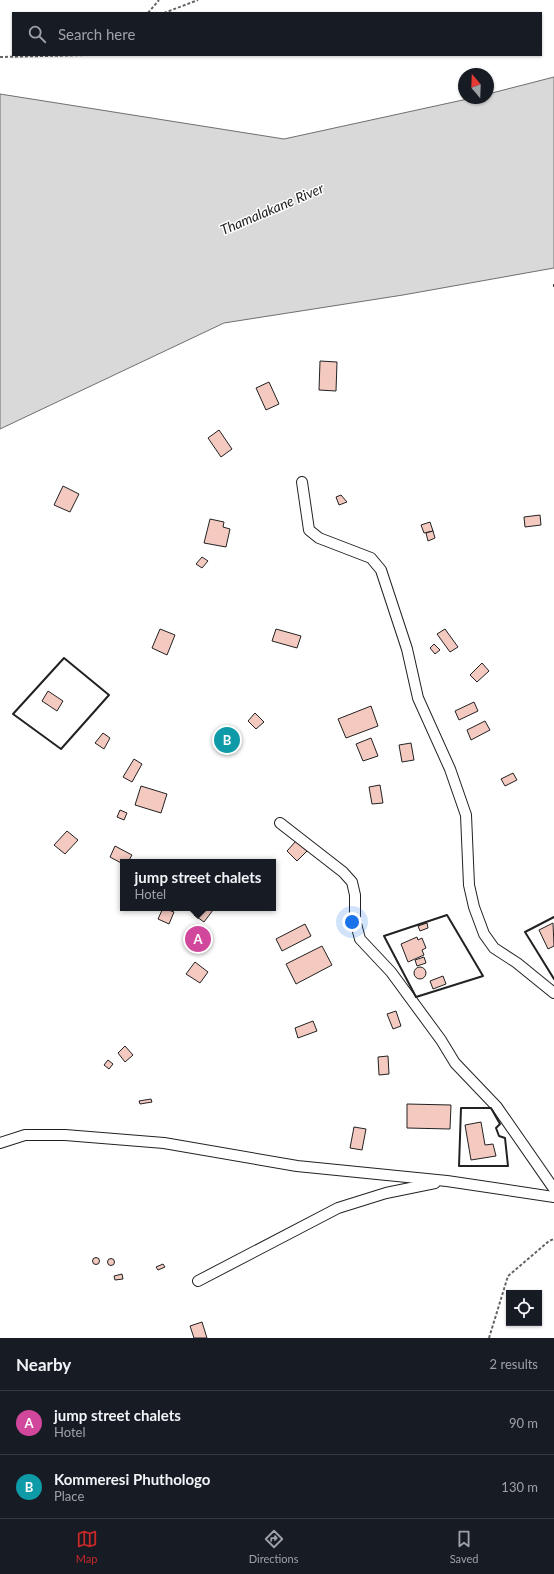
<!DOCTYPE html>
<html lang="en">
<head>
<meta charset="utf-8">
<style>
	:root { --surface:#171b24; --page:#242831; --text:#f1f3f6; --muted:#9ea1a6; --line:#363941; --accent:#c62828 }
	body { margin:0; font-family:Lato,sans-serif; background:var(--page); color:var(--text) }
	.controls { position:absolute; right:12px; bottom:12px; display:grid; overflow:hidden; border-radius:0px; box-shadow:0 1px 3px #0004 }
	.controls button { width:36px; height:36px; display:grid; place-items:center; padding:0; border:0; border-bottom:1px solid var(--line); background:var(--surface); color:var(--text); font:20px sans-serif }
	.compass { position:absolute; left:458px; top:68px; width:36px; height:36px; border-radius:50%; background:var(--surface); box-shadow:0 1px 3px #0004; rotate:341deg }
	.you { position:absolute; left:352px; top:922px; width:14px; height:14px; margin:-10px; border:3px solid #fff; border-radius:50%; background:#1a73e8; box-shadow:0 0 0 6px #1a73e833 }
	.badge { display:grid; place-items:center; width:26px; height:26px; border-radius:50%; background:var(--accent); color:#fff; font-size:13px; font-weight:700 }
	.pin { position:absolute; translate:-50% -50%; border:2px solid #fff; box-shadow:0 1px 4px #0006 }
	.popup { position:absolute; left:120px; top:859px; width:156px; height:52px; box-sizing:border-box; display:grid; place-content:center; border-radius:0px; background:var(--surface); filter:drop-shadow(0 1px 3px #0005); font-size:13px; white-space:nowrap; color:var(--muted) }
	.popup b { font-size:15px; color:var(--text) }
	.popup::after { content:''; position:absolute; left:50%; top:100%; margin-left:-8px; border:8px solid transparent; border-top-color:var(--surface) }
	.list { margin:0; padding:0; list-style:none }
	h2 { display:flex; justify-content:space-between; align-items:center; height:52px; margin:0; padding:0 16px; font-size:17px }
	h2 small { font-size:13px; font-weight:400; color:var(--muted) }
	.list li { display:grid; grid-template-columns:26px 1fr auto; gap:12px; align-items:center; box-sizing:border-box; height:64px; padding:0 16px; border-top:1px solid var(--line) }
	.list b { display:block; font-size:15px; white-space:nowrap }
	.list p { margin:0; font-size:13px; white-space:nowrap; color:var(--muted) }
	.list em { font-size:13px; font-style:normal; color:var(--muted) }
	.icon { flex:none; width:22px; height:22px; fill:none; stroke:currentColor; stroke-width:2; stroke-linecap:round; stroke-linejoin:round }
	.map { position:relative; flex:none; width:554px; height:1338px; overflow:hidden }
	.search { position:absolute; background:var(--surface); box-shadow:0 1px 3px #0004; left:12px; right:12px; top:12px; height:44px; display:flex; align-items:center; gap:10px; box-sizing:border-box; padding:0 14px; border-radius:0px; color:var(--muted); font-size:15px }
	.sheet { height:180px; background:var(--surface) }
	nav { display:flex; justify-content:space-around; align-items:center; box-sizing:border-box; height:56px; border-top:1px solid var(--line); background:var(--surface); font-size:11px; color:var(--muted) }
	nav a { display:grid; justify-items:center; gap:2px }
	nav .on { color:var(--accent) }
	.map>svg:first-child { display:block }
</style>
</head>
<body>
<div class="map">
<svg width="554" height="1338" viewBox="0 0 554 1338">
	<rect width="100%" height="100%" fill="#fff"/>
	<path fill="#d9d9d9" stroke="#6f6f6f" d="M554,77V268L403,295L224,323L0,429V94L284,139L472,98H488V94Z"/>
	<g fill="#f3c9c0" stroke="#222">
		<path d="M320,361L337,362L336,391L319,390Z"/>
		<path d="M269,382L279,404L266,410L256,388Z"/>
		<path d="M219,430L232,449L221,457L208,438Z"/>
		<path d="M63,486L79,494L70,512L54,505Z"/>
		<path d="M341,495L347,502L339,505L336,497Z"/>
		<path d="M540,515L541,525L525,527L524,517Z"/>
		<path d="M210,519L224,522L223,527L230,529L226,547L204,543Z"/>
		<path d="M430,522L433,531L424,533L421,525Z"/>
		<path d="M433,531L435,538L428,541L426,533Z"/>
		<path d="M202,557L208,561L202,568L196,564Z"/>
		<path d="M160,629L175,635L167,655L152,648Z"/>
		<path d="M276,629L301,636L297,648L272,641Z"/>
		<path d="M445,629L458,647L450,652L437,634Z"/>
		<path d="M434,644L440,650L435,654L430,648Z"/>
		<path d="M482,663L489,671L477,682L470,675Z"/>
		<path d="M48,691L63,701L57,711L42,701Z"/>
		<path d="M474,702L478,711L459,720L455,711Z"/>
		<path d="M371,706L378,726L346,738L338,719Z"/>
		<path d="M255,713L264,722L256,729L248,721Z"/>
		<path d="M485,721L490,730L471,740L467,730Z"/>
		<path d="M103,733L110,738L104,749L95,743Z"/>
		<path d="M371,738L378,756L363,761L356,744Z"/>
		<path d="M411,743L414,760L402,762L399,745Z"/>
		<path d="M134,759L142,764L132,782L123,777Z"/>
		<path d="M513,773L517,780L505,786L501,779Z"/>
		<path d="M380,785L383,803L372,804L369,787Z"/>
		<path d="M141,786L167,794L161,813L135,805Z"/>
		<path d="M120,810L127,813L124,820L117,817Z"/>
		<path d="M67,831L78,840L65,854L54,845Z"/>
		<path d="M296,841L307,851L297,861L287,851Z"/>
		<path d="M115,846L132,855L128,862H123V864L110,857Z"/>
		<path d="M163,908L174,912L169,924L158,919Z"/>
		<path d="M199,908H210L213,910L204,922L194,915Z"/>
		<path d="M427,923L428,928L420,931L418,926Z"/>
		<path d="M553,923L554,946L548,949L539,930Z"/>
		<path d="M305,924L311,936L282,951L276,939Z"/>
		<path d="M201,930L206,937L195,946L190,939Z"/>
		<path d="M417,937L418,940L422,938L426,948L422,950L424,955L408,962L401,944Z"/>
		<path d="M322,946L332,965L296,984L286,964Z"/>
		<path d="M424,957L426,963L417,966L415,960Z"/>
		<path d="M195,962L208,972L200,983L186,974Z"/>
		<circle cx="420" cy="973" r="6"/>
		<path d="M443,976L446,984L433,989L430,981Z"/>
		<path d="M396,1011L401,1026L393,1029L387,1014Z"/>
		<path d="M313,1021L317,1031L298,1038L295,1028Z"/>
		<path d="M125,1046L133,1055L125,1062L118,1053Z"/>
		<path d="M388,1056L389,1074L379,1075L378,1057Z"/>
		<path d="M108,1060L113,1064L109,1069L104,1065Z"/>
		<path d="M151,1099L152,1102L140,1104L139,1101Z"/>
		<path d="M407,1104L451,1105L450,1129L407,1128Z"/>
		<path d="M481,1122L485,1145L493,1144L496,1156L471,1160L465,1125Z"/>
		<path d="M354,1127L366,1129L362,1150L350,1148Z"/>
		<circle cx="96" cy="1261" r="3.5"/>
		<circle cx="111" cy="1262" r="3.5"/>
		<path d="M163,1264L165,1267L158,1270L156,1267Z"/>
		<path d="M122,1274L123,1279L115,1280L114,1276Z"/>
		<path d="M202,1322L207,1338H194L190,1326Z"/>
	</g>
	<g fill="none" stroke-linecap="round" stroke-linejoin="round">
		<defs>
			<g id="minor">
				<path d="M302,482L309,530L319,538L371,558L381,570L407,649L418,698L450,769L466,815L469,885L474,907L484,934L494,948L517,963L554,993"/>
				<path d="M280,823L343,872L352,882L355,895V920L360,939L391,972L441,1040L455,1063L497,1107L554,1189"/>
				<path d="M0,1143L25,1135H65L164,1143L297,1166L447,1181L554,1197"/>
				<path d="M198,1281L338,1208L386,1193L435,1183"/>
			</g>
		</defs>
		<use href="#minor" stroke="#222" stroke-width="12"/>
		<g stroke="#646464" stroke-width="2" stroke-dasharray="3 2" stroke-linecap="butt">
			<path d="M148,13L159,0"/>
			<path d="M164,13L198,0"/>
			<path d="M0,57L88,55"/>
			<path d="M489,1338L508,1276L549,1241L554,1239"/>
		</g>
		<use href="#minor" stroke="#fff" stroke-width="10"/>
		<g stroke="#222" stroke-width="2">
			<path d="M554,285V286"/>
			<path d="M64,658L109,695L61,749L13,714Z"/>
			<path d="M447,915L483,976L416,997L384,936Z"/>
			<path d="M554,917L525,932L554,979"/>
			<path d="M461,1108H491L500,1124L496,1128L499,1136L505,1138L508,1166H459Z"/>
		</g>
	</g>
	<g text-anchor="middle" stroke-width="3" stroke-linejoin="round" paint-order="stroke">
		<g font-size="14" font-style="italic" fill="#222" stroke="#fff">
			<text transform="translate(272 209) rotate(-23)" y="5">Thamalakane River</text>
		</g>
	</g>
</svg>
<div class="controls">
<button><svg class="icon" aria-label="locate" viewBox="0 0 24 24"><circle cx="12" cy="12" r="6"/><path d="M12 2v4M12 18v4M2 12h4M18 12h4"/></svg></button>
</div>
<svg class="compass" viewBox="-18 -18 36 36"><path d="M0-13l5 13h-10z" fill="#e53935"/><path d="M0 13l5-13h-10z" fill="#9ea1a6"/></svg>
<div class="you"></div>
<div class="pin badge" style="left:198px;top:939px;background:#d1479c">A</div>
<div class="popup"><b>jump street chalets</b>Hotel</div>
<div class="pin badge" style="left:227px;top:740px;background:#0f9aa8">B</div>
<div class="search"><svg class="icon" aria-label="search" viewBox="0 0 24 24"><circle cx="10" cy="10" r="6"/><path d="M15 15l6 6"/></svg>Search here</div>
</div>
<section class="sheet">
<h2>Nearby<small>2 results</small></h2>
<ul class="list">
<li><span class="badge" style="background:#d1479c">A</span><div><b>jump street chalets</b><p>Hotel</p></div><em>90 m</em></li>
<li><span class="badge" style="background:#0f9aa8">B</span><div><b>Kommeresi Phuthologo</b><p>Place</p></div><em>130 m</em></li>
</ul>
</section>
<nav>
<a class="on"><svg class="icon" aria-label="map" viewBox="0 0 24 24"><path d="M3 6l6-2 6 2 6-2v14l-6 2-6-2-6 2zM9 4v14M15 6v14"/></svg>Map</a>
<a><svg class="icon" aria-label="directions" viewBox="0 0 24 24"><path d="M12 3l9 9-9 9-9-9zM9 14v-3h6M13 9l2 2-2 2"/></svg>Directions</a>
<a><svg class="icon" aria-label="saved" viewBox="0 0 24 24"><path d="M7 4h10v16l-5-4-5 4z"/></svg>Saved</a>
</nav>
</body>
</html>
